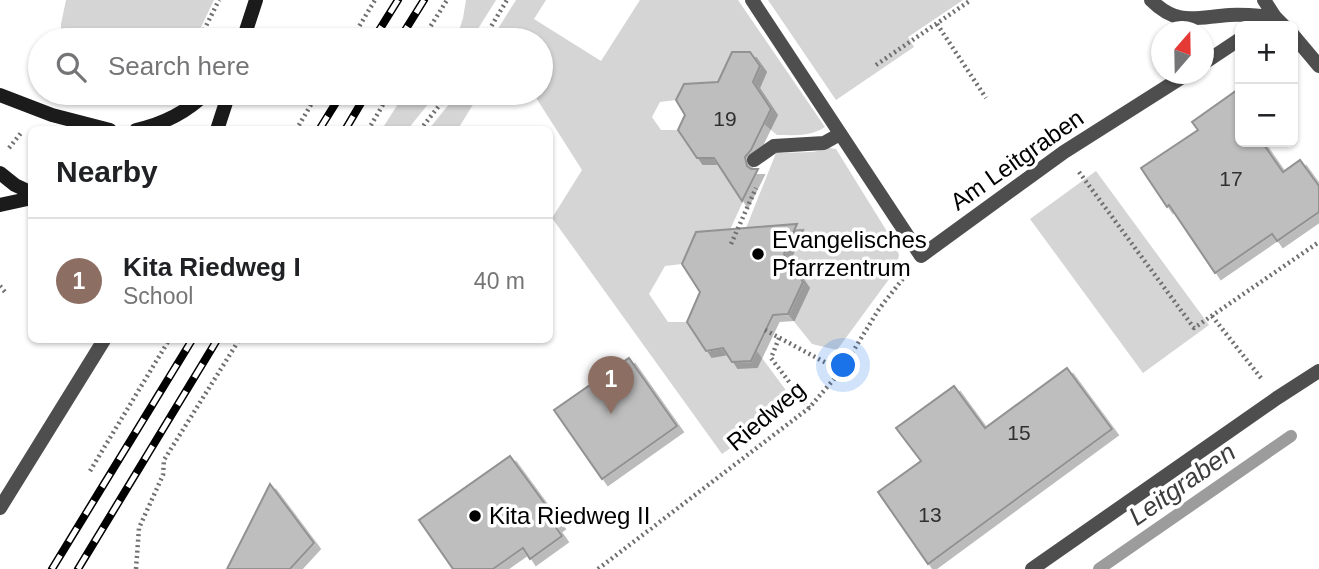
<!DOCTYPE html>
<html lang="en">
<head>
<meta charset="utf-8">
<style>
	:root { --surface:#fff; --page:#f6f6f6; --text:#202124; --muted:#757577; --line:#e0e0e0; --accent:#000 }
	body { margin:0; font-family:Arial,sans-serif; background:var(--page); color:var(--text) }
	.controls { position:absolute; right:21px; top:21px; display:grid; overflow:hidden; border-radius:10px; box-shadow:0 2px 5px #0004 }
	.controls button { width:63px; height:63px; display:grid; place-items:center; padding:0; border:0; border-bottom:2px solid var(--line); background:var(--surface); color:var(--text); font:35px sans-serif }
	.compass { position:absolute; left:1151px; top:21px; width:63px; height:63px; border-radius:50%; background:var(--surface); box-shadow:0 2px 5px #0004; rotate:20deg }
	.you { position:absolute; left:844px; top:366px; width:24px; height:24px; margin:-18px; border:5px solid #fff; border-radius:50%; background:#1a73e8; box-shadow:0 0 0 10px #1a73e833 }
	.badge { display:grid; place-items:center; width:46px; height:46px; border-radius:50%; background:var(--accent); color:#fff; font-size:23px; font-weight:700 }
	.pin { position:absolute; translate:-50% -58px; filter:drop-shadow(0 2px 4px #0008) }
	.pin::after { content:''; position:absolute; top:37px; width:24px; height:21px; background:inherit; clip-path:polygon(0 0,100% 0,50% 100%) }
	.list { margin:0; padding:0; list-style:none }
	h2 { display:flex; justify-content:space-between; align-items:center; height:91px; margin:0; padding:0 28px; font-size:30px }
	h2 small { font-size:23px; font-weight:400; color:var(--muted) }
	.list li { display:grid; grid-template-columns:46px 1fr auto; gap:21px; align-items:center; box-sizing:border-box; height:126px; padding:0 28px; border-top:2px solid var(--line) }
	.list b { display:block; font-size:26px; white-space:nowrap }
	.list p { margin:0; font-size:23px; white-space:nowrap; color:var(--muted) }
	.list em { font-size:23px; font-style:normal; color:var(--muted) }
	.icon { flex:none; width:38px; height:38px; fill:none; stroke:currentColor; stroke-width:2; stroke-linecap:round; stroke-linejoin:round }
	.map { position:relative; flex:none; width:1319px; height:569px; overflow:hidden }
	.search { position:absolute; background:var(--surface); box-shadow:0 2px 5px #0004; left:28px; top:28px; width:525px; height:77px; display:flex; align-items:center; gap:18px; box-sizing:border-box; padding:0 24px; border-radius:38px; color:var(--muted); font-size:26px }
	.panel { position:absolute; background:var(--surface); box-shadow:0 2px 5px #0004; left:28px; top:126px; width:525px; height:217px; border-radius:10px }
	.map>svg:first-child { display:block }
</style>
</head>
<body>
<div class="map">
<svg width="1319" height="569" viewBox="0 0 1319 569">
	<defs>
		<filter id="shadow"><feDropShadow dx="6" dy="6" stdDeviation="0" flood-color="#0004"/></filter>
	</defs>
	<rect width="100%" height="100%" fill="#fff"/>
	<g fill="#d5d5d5">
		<path d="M66,0H214L195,40H61V24Z"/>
		<path d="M466,0H496L471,40H456L463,18Z"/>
		<path d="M516,0H546L534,19L601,61L640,0H738L825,127C810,137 794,135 777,135L764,124L771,109L753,82L760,66L749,52H732L724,70L733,82L684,84L676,100L660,102L652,117L661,130H678L697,158H714L732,185L751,184L723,245L696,232L682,264L665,266L649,294L668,322H687L706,351L723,348L733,362L751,361L756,350L785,389L793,404L722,454L552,218L582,170L533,93H541V40H491Z"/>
		<path d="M768,0H963L908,37L914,47L836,100Z"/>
		<path d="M75,93H152L153,95C128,106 98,105 75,93Z"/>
		<path d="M405,93H437L408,129H382Z"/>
		<path d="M458,93H480L458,129H429Z"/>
		<path d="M829,148L836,149L896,246L899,255L895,271L837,350L812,344L788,314L803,283L784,254L791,238L781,225L746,228L776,153L813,152Z"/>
		<path d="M1096,171L1209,325L1143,373L1030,219Z"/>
	</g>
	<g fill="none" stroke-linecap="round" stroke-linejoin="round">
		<path stroke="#9c9c9c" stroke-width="12" d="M1099,569L1291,436"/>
	</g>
	<g fill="#bebebe" stroke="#929292" stroke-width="2" filter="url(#shadow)">
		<path d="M732,52H750L760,66L753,82L771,109L751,150L745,157L747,166L751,169H758L742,201L714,158H697L678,130L685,115L676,100L684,84L718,82Z"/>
		<path d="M1240,88V142H1262L1283,172L1300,160L1319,186V212L1277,241L1272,234L1215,273L1169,205L1167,207L1141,168L1198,130L1192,122Z"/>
		<path d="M797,224L784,254L803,282L788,314L773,315L751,361L732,362L723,348L706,351L687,322L700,292L682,264L696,232Z"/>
		<path d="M629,358L677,426L602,479L554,410Z"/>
		<path d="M1067,368L1112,429L928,564L878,492L921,461L896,428L954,386L985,428Z"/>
		<path d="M510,456L559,523L555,526L562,536L530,559L523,548L493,569H453L419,520Z"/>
		<path d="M270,484L314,543L290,569H227Z"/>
	</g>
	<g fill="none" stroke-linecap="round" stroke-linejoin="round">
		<g stroke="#707070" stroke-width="4.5" stroke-dasharray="2 3.5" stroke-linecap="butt">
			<path d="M937,24L986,98"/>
			<path d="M199,40L219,0"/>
			<path d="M351,40L375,0"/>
			<path d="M422,40L447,0"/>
			<path d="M483,40L507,0"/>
			<path d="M876,65L971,0"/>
			<path d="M296,130L318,93"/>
			<path d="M368,130L390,93"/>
			<path d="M420,130L449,93"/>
			<path d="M9,148L21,133"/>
			<path d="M1079,172L1194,328L1319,242"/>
			<path d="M731,244L756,188"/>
			<path d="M0,286L5,292"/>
			<path d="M1212,316L1261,378"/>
			<path d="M765,330L841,371"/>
			<path d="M779,338L771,358L809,408"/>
			<path d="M90,471L169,340"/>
			<path d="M136,569L139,528L163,475L164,460L239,340"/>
			<path d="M598,569L809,408L841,371L879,309L905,276"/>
		</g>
		<g stroke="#4e4e4e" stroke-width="14">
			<path d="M752,0L921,256L1064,152L1187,74"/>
			<path d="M1204,63L1240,39"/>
			<path d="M754,160L774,146L824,143L840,134"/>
			<path d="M0,508L104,340"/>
		</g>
		<g stroke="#4e4e4e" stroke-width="14">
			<path d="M1151,0C1178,27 1196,17 1230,15C1244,14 1260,16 1275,17"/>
			<path d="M1264,0L1275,17L1284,26"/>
			<path d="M1293,35L1319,66"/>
			<path d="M1032,569L1277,398L1319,371"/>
		</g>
		<g stroke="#1b1b1b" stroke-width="14">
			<path d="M243,40L256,0"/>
			<path d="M0,95L52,115L110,130"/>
			<path d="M136,130C163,124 186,113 206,93"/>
			<path d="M217,130L229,93"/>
			<path d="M0,173L15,185L32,193"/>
			<path d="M0,205L32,198"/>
		</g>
		<defs>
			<g id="rail">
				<path d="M373,40L398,0"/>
				<path d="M399,40L424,0"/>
				<path d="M319,130L342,93"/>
				<path d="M345,130L367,93"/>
				<path d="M52,569L192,340"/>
				<path d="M78,569L217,340"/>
			</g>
		</defs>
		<use href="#rail" stroke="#000" stroke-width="8"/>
		<use href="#rail" stroke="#fff" stroke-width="5" stroke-dasharray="16" stroke-linecap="butt"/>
	</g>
	<g fill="#000" stroke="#fff" stroke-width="2.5">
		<circle cx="758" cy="254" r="7"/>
		<circle cx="475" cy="516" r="7"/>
	</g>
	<g text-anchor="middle" stroke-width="7" stroke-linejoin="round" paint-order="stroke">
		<g font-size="21" fill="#303030">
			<text x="725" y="126">19</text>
			<text x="1231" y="186">17</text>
			<text x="1019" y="440">15</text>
			<text x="930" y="522">13</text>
		</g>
		<g font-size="24" fill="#000" stroke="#fff">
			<text transform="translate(1017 160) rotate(-35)" y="8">Am Leitgraben</text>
			<text transform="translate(766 416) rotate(-40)" y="8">Riedweg</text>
		</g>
		<g font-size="24" fill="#000" stroke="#fff" text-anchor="start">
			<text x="772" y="248">Evangelisches<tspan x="772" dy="28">Pfarrzentrum</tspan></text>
			<text x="489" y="524">Kita Riedweg II</text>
		</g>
		<g font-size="26" font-style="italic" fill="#3d3d3d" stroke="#fff">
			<text transform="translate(1182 484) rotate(-35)" y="9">Leitgraben</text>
		</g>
	</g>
</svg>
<div class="controls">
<button>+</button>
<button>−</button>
</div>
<svg class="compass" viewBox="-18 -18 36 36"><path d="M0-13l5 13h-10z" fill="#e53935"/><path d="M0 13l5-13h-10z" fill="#757577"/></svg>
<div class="you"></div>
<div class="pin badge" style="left:611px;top:414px;background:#8d6e63">1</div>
<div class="search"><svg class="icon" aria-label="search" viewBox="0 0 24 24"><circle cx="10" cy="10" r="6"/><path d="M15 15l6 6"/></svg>Search here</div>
<section class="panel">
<h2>Nearby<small></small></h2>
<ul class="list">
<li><span class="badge" style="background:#8d6e63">1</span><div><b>Kita Riedweg I</b><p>School</p></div><em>40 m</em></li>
</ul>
</section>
</div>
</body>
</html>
